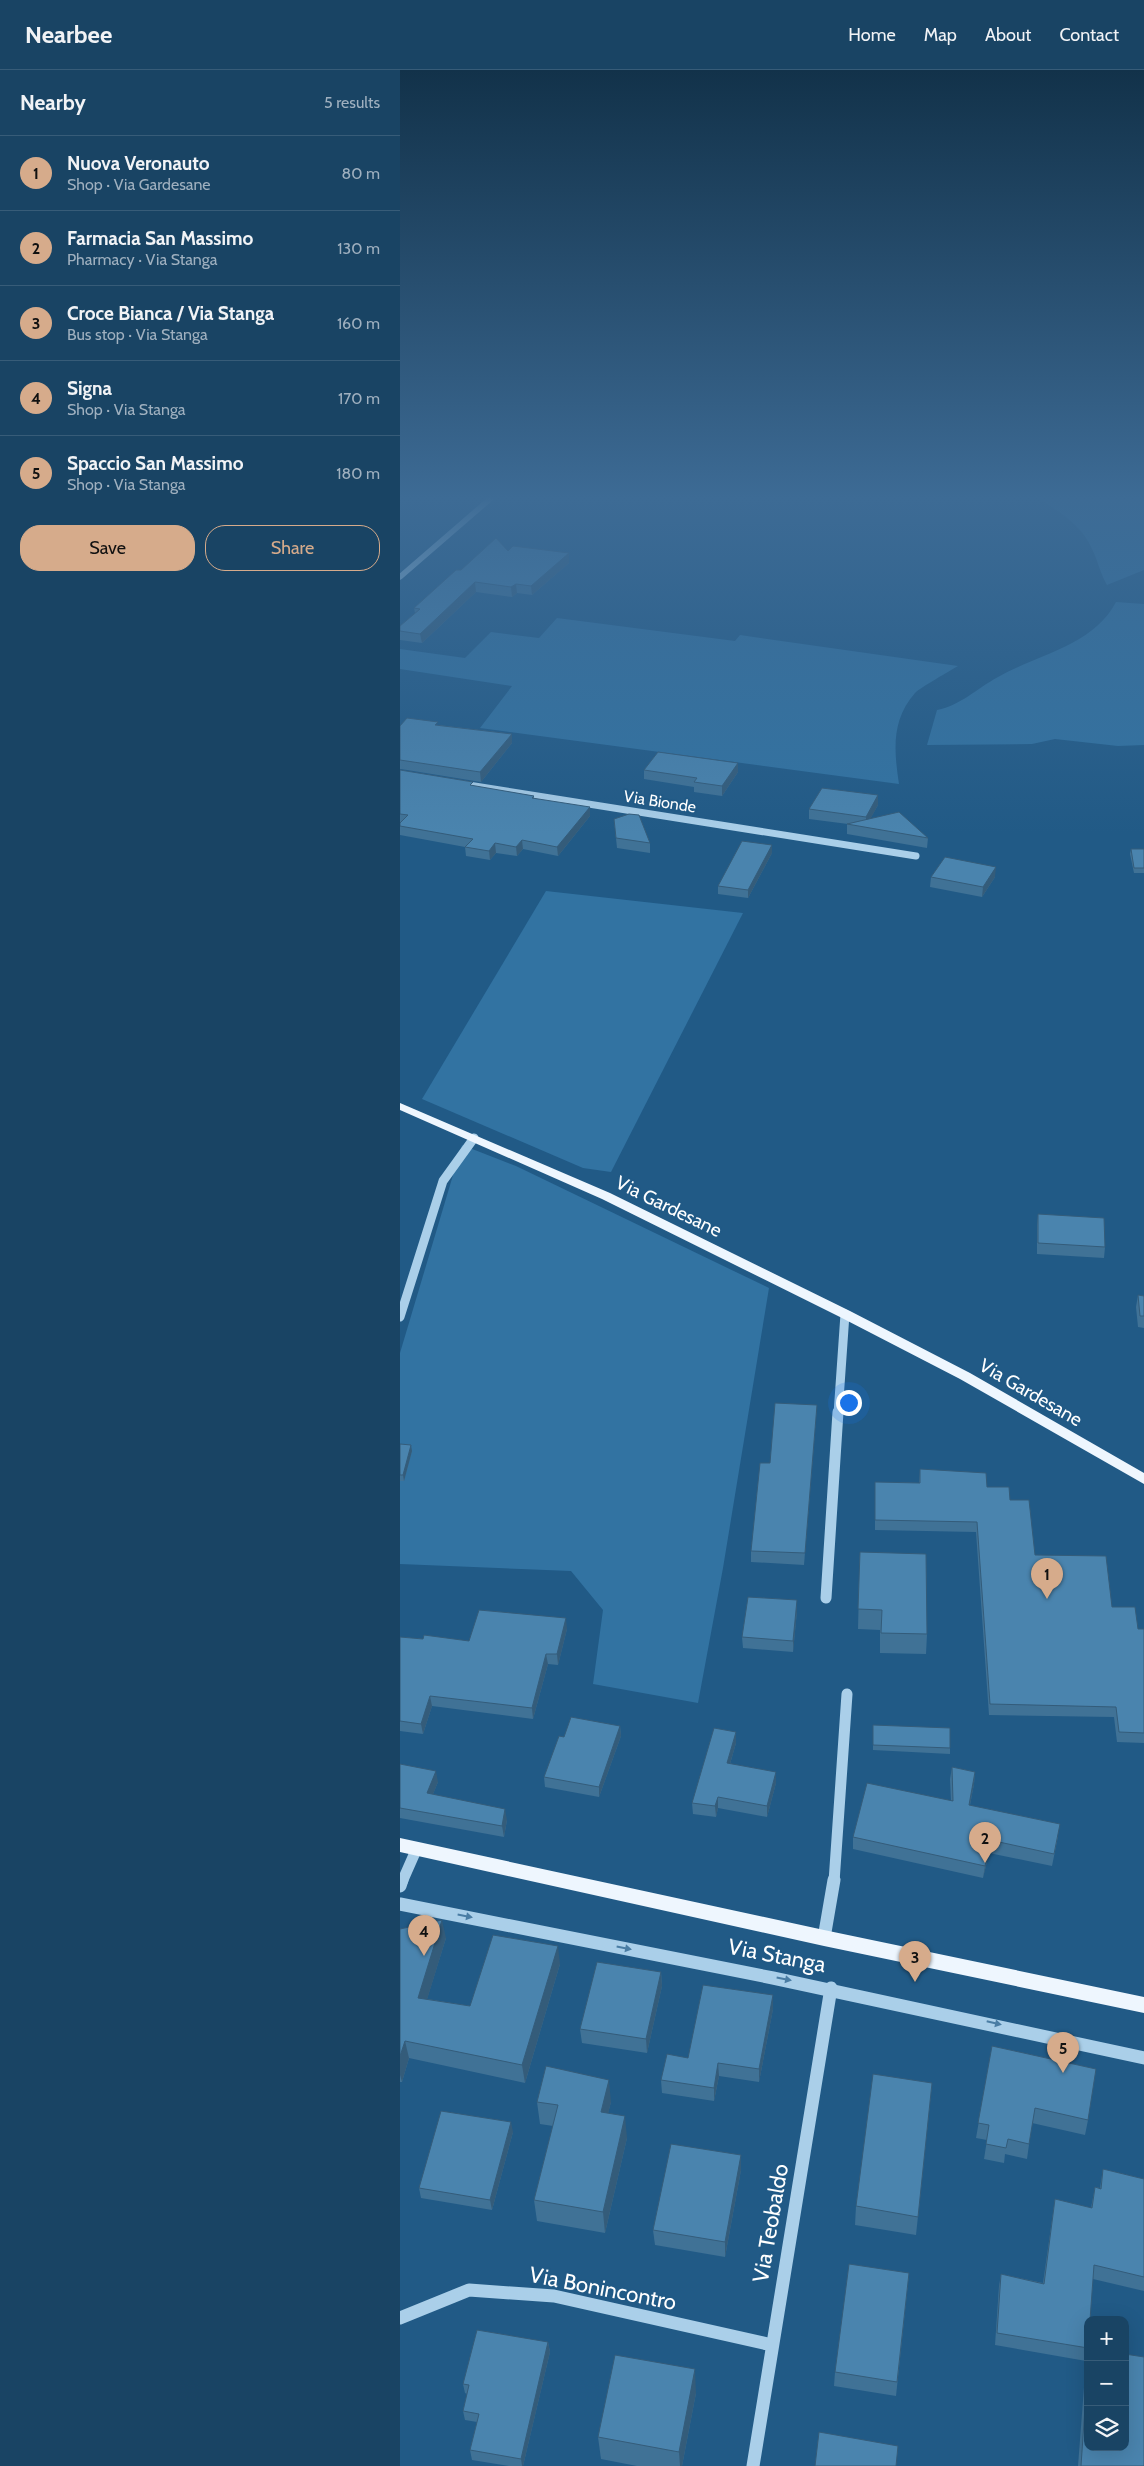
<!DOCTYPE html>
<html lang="en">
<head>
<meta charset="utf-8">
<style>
	:root { --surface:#194464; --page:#264e6d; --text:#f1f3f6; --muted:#9fb0bf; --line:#375c78; --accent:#d6ab8b }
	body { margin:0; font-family:Cabin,sans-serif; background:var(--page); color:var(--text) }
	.controls { position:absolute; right:15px; bottom:15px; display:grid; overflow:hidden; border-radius:10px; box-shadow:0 5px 20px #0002 }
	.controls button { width:45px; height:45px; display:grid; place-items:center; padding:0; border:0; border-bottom:1px solid var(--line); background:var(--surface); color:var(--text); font:25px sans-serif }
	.you { position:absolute; left:448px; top:1332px; width:18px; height:18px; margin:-12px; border:4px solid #fff; border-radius:50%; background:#1a73e8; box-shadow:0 0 0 8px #1a73e833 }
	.badge { display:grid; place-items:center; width:32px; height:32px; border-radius:50%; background:var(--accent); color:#111; font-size:16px; font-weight:700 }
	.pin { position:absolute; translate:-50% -41px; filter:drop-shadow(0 1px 2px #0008) }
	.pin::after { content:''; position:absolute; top:26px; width:18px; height:15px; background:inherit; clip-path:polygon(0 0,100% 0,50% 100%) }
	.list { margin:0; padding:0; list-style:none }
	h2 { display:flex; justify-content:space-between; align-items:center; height:65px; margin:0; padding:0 20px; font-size:21px }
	h2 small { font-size:16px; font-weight:400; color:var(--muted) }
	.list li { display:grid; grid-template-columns:32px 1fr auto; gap:15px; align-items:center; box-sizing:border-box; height:75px; padding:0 20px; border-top:1px solid var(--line) }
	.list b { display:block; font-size:19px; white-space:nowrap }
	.list p { margin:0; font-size:16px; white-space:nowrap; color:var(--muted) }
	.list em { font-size:16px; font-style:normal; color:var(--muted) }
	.actions { display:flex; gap:10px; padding:15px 20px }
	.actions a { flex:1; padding:11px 0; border:1px solid var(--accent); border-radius:20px; text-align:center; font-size:18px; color:var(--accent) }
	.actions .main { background:var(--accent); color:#111 }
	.icon { flex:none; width:28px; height:28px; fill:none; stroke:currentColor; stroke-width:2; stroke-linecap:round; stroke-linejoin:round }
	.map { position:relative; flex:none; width:744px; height:2396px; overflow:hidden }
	header { display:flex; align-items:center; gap:30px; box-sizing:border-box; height:70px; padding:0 25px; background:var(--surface); border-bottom:1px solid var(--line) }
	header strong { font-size:24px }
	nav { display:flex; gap:28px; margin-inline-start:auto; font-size:18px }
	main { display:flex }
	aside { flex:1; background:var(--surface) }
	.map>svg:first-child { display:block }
</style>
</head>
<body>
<header>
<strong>Nearbee</strong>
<nav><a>Home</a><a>Map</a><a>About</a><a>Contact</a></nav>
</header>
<main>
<aside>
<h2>Nearby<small>5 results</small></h2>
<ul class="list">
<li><span class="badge">1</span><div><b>Nuova Veronauto</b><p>Shop · Via Gardesane</p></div><em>80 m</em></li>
<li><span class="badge">2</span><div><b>Farmacia San Massimo</b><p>Pharmacy · Via Stanga</p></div><em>130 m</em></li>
<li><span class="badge">3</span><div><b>Croce Bianca / Via Stanga</b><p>Bus stop · Via Stanga</p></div><em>160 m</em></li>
<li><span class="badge">4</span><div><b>Signa</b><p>Shop · Via Stanga</p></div><em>170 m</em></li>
<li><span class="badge">5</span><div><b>Spaccio San Massimo</b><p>Shop · Via Stanga</p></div><em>180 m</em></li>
</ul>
<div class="actions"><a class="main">Save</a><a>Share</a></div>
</aside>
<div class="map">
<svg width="744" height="2396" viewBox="0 0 744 2396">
	<rect width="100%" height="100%" fill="#215a86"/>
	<g fill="#3273a2">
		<path d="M640,429H744V500L707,515C700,503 698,491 692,479C682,455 660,443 640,429Z"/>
		<path d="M716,532L744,534V675L718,676L655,669L632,674L527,675L537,640C561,635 576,619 598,607C638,584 693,576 716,532Z"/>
		<path d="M157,548L335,571L340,565L558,596C550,601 521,617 515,623C491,650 494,681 499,714L80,658L112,616L0,599V579L65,588L91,562L139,568Z"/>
		<path d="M146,821L343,843L211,1102L183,1098L22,1029Z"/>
		<path d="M62,1075L116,1096L369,1218L323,1498L298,1633L193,1614L203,1540L171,1501L0,1494V1283Z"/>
	</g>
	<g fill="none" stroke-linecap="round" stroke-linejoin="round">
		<path stroke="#aacfe9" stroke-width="5.5" d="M0,507L90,429"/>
		<path stroke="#aacfe9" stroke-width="7" d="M62,714L516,786"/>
		<g stroke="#aacfe9" stroke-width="9">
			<path d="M0,1247L43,1111L74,1068"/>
			<path d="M438,1344L445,1244"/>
		</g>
		<g stroke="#aacfe9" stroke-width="11">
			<path d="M426,1528L438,1342"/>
			<path d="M2,1812L17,1778"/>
			<path d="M434,1812L447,1624"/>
		</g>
		<g stroke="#aacfe9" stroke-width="13">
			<path d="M0,1816L2,1810"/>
			<path d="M0,1834L373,1908L744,1988"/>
			<path d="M424,1868L434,1810"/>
			<path d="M0,2248L69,2220L154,2226L372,2275"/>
			<path d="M353,2396L431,1918"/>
		</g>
		<g fill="#eef6fe" fill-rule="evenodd">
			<path d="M0,1033L210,1123L450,1241L570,1303L744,1403V1414L560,1309L440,1247L202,1129L0,1040Z"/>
			<path d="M0,1768L424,1860L744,1927V1943L424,1876L0,1782Z"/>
		</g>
	</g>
	<g fill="#407296">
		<path d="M108,481L169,493L132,525L117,523L112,527L76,522L22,573L0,570V556L15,543L14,538L61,500Z"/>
		<path d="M38,655L112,664V673L81,712L1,699H0V656Z"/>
		<path d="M0,700L73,716L134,726V728L190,746L158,786L123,779L117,786L96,783L90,790L66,786L65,777L0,765Z"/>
		<path d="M244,700L338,702L322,726L294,722V717L244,709Z"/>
		<path d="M478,735L470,749L528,768L527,778L447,764V754H448L409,749V739Z"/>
		<path d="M214,749L250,773V783L217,778Z"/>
		<path d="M731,779H744V803H734L730,784Z"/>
		<path d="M372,783L348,828L318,824V816Z"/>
		<path d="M531,807H595L582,827L530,817Z"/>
		<path d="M638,1144L705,1177L704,1188L637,1184V1155Z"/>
		<path d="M738,1225L744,1226V1258L738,1257L736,1237Z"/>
		<path d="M416,1346L404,1495L351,1492V1481L370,1393Z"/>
		<path d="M0,1374L12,1381L4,1411H0Z"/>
		<path d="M520,1399L587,1417L610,1430L635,1485L712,1537L738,1559H744V1673L717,1672L714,1647L589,1645L576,1462L475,1460V1412L519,1413Z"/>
		<path d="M460,1482L527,1564L526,1584L480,1583V1560L458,1559Z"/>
		<path d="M397,1541L393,1582L343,1578L342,1567Z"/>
		<path d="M167,1559L158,1595L148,1594L133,1649L32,1636L23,1664L0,1661V1567L23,1569L69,1571Z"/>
		<path d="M473,1655L550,1678V1684L473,1680Z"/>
		<path d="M220,1656L221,1666L199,1727L145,1717L144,1707L164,1667Z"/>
		<path d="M336,1662V1673L330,1694L376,1713L367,1747L318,1738L316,1747L293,1744L292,1733Z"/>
		<path d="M0,1694L38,1712L33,1724L107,1750L104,1767L0,1748Z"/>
		<path d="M552,1697L575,1702L574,1714L570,1735L658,1766L652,1796L589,1783L583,1808L453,1779V1767L551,1731L550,1709Z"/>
		<path d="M0,1859L46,1868L27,1929L70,1936L160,1894L125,2013L9,1988L2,2012H0Z"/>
		<path d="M261,1902L262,1916L247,1983L182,1973L180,1959Z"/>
		<path d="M373,1939L359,2012L319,2006L314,2031L262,2023L261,2010L288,1988Z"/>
		<path d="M592,1976L688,2050L685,2065L632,2053L627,2089L605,2084L604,2093L584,2089L587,2070L576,2068Z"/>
		<path d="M532,2013L516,2165L455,2155L456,2136Z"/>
		<path d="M137,2032H211L208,2043L227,2068L205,2163L137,2151L134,2130L153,2056L140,2054Z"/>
		<path d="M113,2062L92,2140L21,2128L19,2118Z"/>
		<path d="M703,2099L744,2109V2221L693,2209L688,2250V2377L744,2396H678L686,2291L595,2275L599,2216L601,2204L643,2213L655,2129L691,2138L695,2117L700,2118Z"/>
		<path d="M341,2100L325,2187L255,2175L253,2160Z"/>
		<path d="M509,2203L496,2326L434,2316L435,2302Z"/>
		<path d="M148,2272L150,2282L123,2396H109L72,2390L70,2380L77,2352L65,2350L63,2341L67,2324L65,2323L63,2314Z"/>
		<path d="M296,2323L282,2396H237L201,2389L198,2367Z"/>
	</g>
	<g fill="#345c7a">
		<path d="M169,483V493L132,525L131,516Z"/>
		<path d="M75,512L76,522L22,573L20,564Z"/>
		<path d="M116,514L117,523L112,527L111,517Z"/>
		<path d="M112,664V673L81,712L80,702Z"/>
		<path d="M338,693V702L322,726V716Z"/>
		<path d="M478,725V735L466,757V747Z"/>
		<path d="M190,737V746L158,786L157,777Z"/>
		<path d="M122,770L123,779L117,786L116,777Z"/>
		<path d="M95,773L96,783L90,790L89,781Z"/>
		<path d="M372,775V783L348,828V820Z"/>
		<path d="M596,797L595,807L582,827L583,817Z"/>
		<path d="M11,1375L12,1381L4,1411L3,1405Z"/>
		<path d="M397,1530V1541L393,1582V1571Z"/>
		<path d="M166,1548L167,1559L158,1595L157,1584Z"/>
		<path d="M146,1584L148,1594L133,1649L132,1638Z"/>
		<path d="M30,1626L32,1636L23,1664L21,1654Z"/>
		<path d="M220,1656L221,1666L199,1727V1717Z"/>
		<path d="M336,1662V1673L327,1704V1693Z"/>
		<path d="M36,1701L38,1712L29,1734L27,1723Z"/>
		<path d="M376,1702V1713L367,1747V1736Z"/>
		<path d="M575,1702L574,1714L567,1747L569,1735Z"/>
		<path d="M318,1727V1738L316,1747L315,1736Z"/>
		<path d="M105,1739L107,1750L104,1767L102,1756Z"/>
		<path d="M590,1770L589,1783L583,1808L585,1796Z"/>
		<path d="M42,1850L46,1868L22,1946L18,1928Z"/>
		<path d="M158,1876L160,1894L125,2013L122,1995Z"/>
		<path d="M261,1902L262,1916L247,1983L246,1969Z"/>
		<path d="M373,1925V1939L359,2012V1999Z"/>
		<path d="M5,1971L9,1988L2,2012L0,2005V1986Z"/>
		<path d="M318,1993L319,2006L314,2031V2018Z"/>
		<path d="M209,2010L211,2032L203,2064L201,2042Z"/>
		<path d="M225,2046L227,2068L205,2163L203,2142Z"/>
		<path d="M111,2052L113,2062L92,2140L90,2130Z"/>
		<path d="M341,2085V2100L325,2187V2172Z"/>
		<path d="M148,2272L150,2282L123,2396H122L121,2389Z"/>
		<path d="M295,2299L296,2323L282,2396H280L279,2382Z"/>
	</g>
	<g fill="#4a84ae" stroke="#345c7a">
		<path d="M96,468L108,481L113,476L169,483L131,516L116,514L111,517L75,512L20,564L0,561V556L20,539L14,538L56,500H61Z"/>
		<path d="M7,648L38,652L35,655L112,664L80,702L0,690V656Z"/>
		<path d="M258,682L338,693L322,716L294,712L297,708L244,700Z"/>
		<path d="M0,700L73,712L70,715L134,726L132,728L190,737L157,777L122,770L116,777L95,773L89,781L65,777L73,769L0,756V753L8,745L0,744Z"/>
		<path d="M422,718L478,725L466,747L409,739Z"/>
		<path d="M499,742L528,768L447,754Z"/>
		<path d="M229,744L239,745L250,773L216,768L214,749Z"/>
		<path d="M342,771L372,775L348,820L318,816Z"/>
		<path d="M731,779H744V798H734Z"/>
		<path d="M545,787L596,797L583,817L531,807Z"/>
		<path d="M638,1144L704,1148L705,1177L638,1173Z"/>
		<path d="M738,1225L744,1226V1246H740Z"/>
		<path d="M375,1333L417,1335L405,1483L351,1481L360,1393H370Z"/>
		<path d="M0,1374L11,1375L3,1405H0Z"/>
		<path d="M520,1399L586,1403L587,1417H609L610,1430H629L635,1485L706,1486L712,1537H735L738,1559H744V1663L719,1662L716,1637L590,1634L577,1452L475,1450V1412L520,1413Z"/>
		<path d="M460,1482L526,1484L527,1564L481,1563L482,1540L458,1539Z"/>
		<path d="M348,1527L397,1530L393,1571L342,1567Z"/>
		<path d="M79,1540L166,1548L157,1584H146L132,1638L30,1626L21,1654L0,1651V1567L23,1569L24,1565L69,1571Z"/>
		<path d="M171,1647L220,1656L199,1717L144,1707L159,1666L164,1667Z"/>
		<path d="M473,1655L550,1658V1678L473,1675Z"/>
		<path d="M314,1658L336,1662L327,1693L376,1702L367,1736L318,1727L315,1736L292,1733Z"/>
		<path d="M0,1694L36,1701L27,1723L105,1739L102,1756L0,1738Z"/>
		<path d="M552,1697L575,1702L569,1735L660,1754L654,1784L590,1770L585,1796L453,1767L467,1713L553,1731Z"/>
		<path d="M42,1850L18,1928L70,1936L93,1865L158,1876L122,1995L5,1971L0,1986V1859Z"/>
		<path d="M197,1892L261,1902L246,1969L180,1959Z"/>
		<path d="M303,1915L373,1925L359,1999L318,1993L314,2018L261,2010L267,1984L288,1988Z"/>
		<path d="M592,1976L696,1999L688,2050L635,2038L629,2074L608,2069L606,2078L586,2074L589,2055L578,2053Z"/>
		<path d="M146,1996L209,2010L201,2042L225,2046L203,2142L134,2130L158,2035L137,2032Z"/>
		<path d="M473,2004L532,2013L518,2147L456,2136Z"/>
		<path d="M41,2041L111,2052L90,2130L19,2118Z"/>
		<path d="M271,2074L341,2085L325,2172L253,2160Z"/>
		<path d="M703,2099L744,2109V2207L694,2195L690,2250H688V2278L597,2263L601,2204L644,2214L655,2129L692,2138L695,2117L701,2119Z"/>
		<path d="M449,2194L509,2203L497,2312L435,2302Z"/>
		<path d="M77,2260L148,2272L121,2389L70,2380L79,2344L63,2341L69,2315L63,2314Z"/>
		<path d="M725,2284L744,2287V2396H681L688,2293V2377H725Z"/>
		<path d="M215,2285L295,2299L279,2382L198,2367Z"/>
		<path d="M419,2362L498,2376L496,2396H415Z"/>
	</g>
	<defs><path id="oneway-solid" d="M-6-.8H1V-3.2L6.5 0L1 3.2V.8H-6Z" transform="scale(1.25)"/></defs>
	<g fill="#4a7da4">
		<use href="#oneway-solid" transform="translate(65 1846) rotate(11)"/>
		<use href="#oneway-solid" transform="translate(224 1878) rotate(11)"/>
		<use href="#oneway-solid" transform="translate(384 1909) rotate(11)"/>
		<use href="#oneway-solid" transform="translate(594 1953) rotate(13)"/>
	</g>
	<linearGradient id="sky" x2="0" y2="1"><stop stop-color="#12324a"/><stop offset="0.56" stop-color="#3d6b95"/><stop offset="1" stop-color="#3d6b95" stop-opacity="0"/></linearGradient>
	<rect width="744" height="764" fill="url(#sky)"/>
	<g text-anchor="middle" stroke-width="4" stroke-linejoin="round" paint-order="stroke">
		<g font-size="16" fill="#fff" stroke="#215a86">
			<text transform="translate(260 731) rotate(9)" y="6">Via Bionde</text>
		</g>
		<g font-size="19" fill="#fff" stroke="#215a86">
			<text transform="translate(269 1136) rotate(26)" y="7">Via Gardesane</text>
			<text transform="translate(631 1322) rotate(30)" y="7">Via Gardesane</text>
		</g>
		<g font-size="22" fill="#fff" stroke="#215a86">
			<text transform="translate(377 1885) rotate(11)" y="8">Via Stanga</text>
			<text transform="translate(370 2153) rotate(-80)" y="8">Via Teobaldo</text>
			<text transform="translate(203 2218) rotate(11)" y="8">Via Bonincontro</text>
		</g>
	</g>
</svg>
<div class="controls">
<button>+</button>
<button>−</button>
<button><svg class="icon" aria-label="layers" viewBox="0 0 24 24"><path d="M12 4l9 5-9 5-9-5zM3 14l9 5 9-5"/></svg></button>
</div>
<div class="you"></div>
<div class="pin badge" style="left:647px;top:1529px">1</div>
<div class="pin badge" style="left:585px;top:1793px">2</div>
<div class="pin badge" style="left:515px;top:1912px">3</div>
<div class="pin badge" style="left:24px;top:1886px">4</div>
<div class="pin badge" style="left:663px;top:2003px">5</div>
</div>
</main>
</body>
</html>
